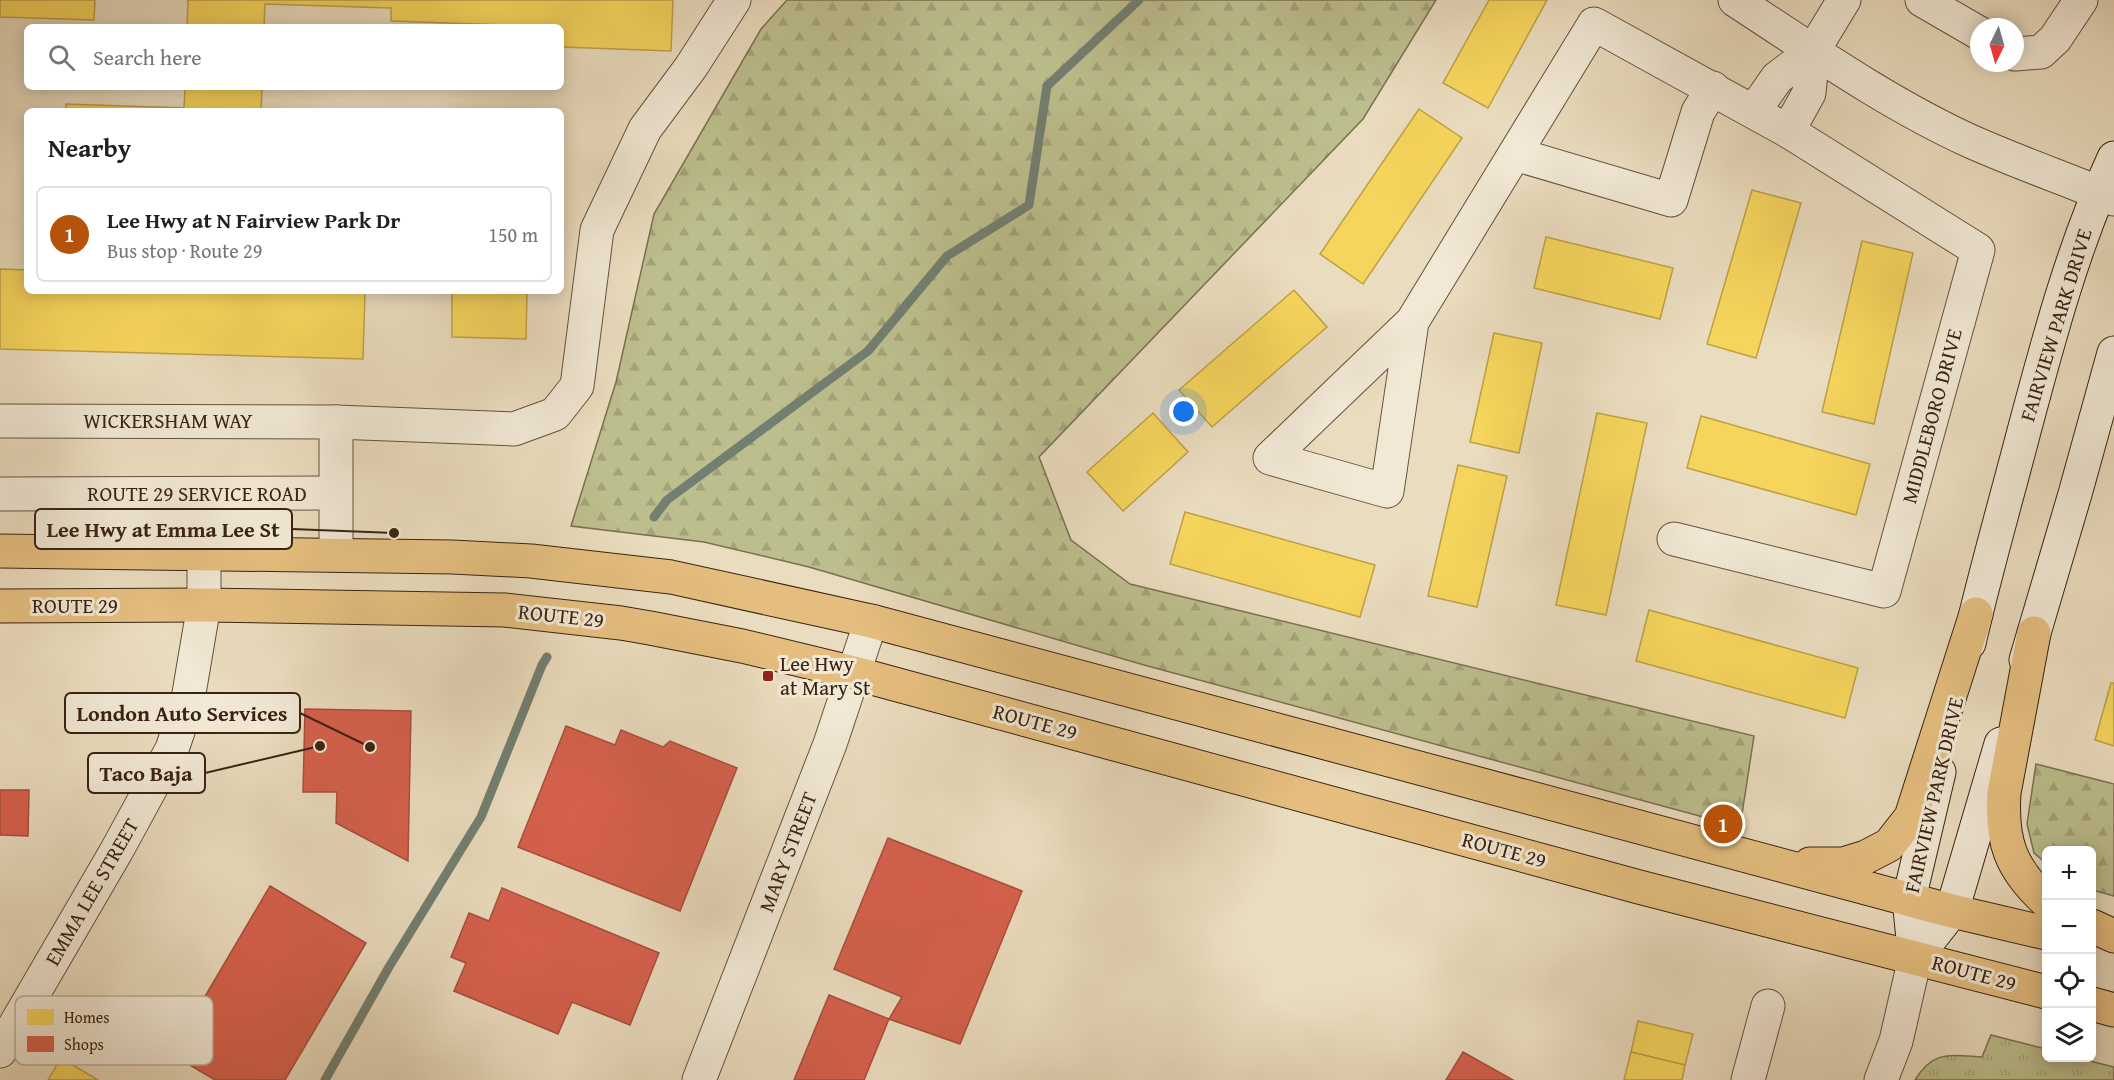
<!DOCTYPE html>
<html lang="en">
<head>
<meta charset="utf-8">
<style>
	:root { --surface:#fff; --page:#f6f6f6; --text:#202124; --muted:#757577; --line:#e0e0e0; --accent:#b45309 }
	body { margin:0; font-family:"Gentium Book Plus",serif; background:var(--page); color:var(--text) }
	.controls { position:absolute; right:18px; bottom:18px; display:grid; overflow:hidden; border-radius:9px; box-shadow:0 3px 15px #0003 }
	.controls button { width:54px; height:54px; display:grid; place-items:center; padding:0; border:0; border-bottom:2px solid var(--line); background:var(--surface); color:var(--text); font:30px sans-serif }
	.compass { position:absolute; left:1970px; top:18px; width:54px; height:54px; border-radius:50%; background:var(--surface); box-shadow:0 3px 15px #0003; rotate:185deg }
	.you { position:absolute; left:1184px; top:412px; width:21px; height:21px; margin:-15px; border:4px solid #fff; border-radius:50%; background:#1a73e8; box-shadow:0 0 0 9px #1a73e833 }
	.badge { display:grid; place-items:center; width:39px; height:39px; border-radius:50%; background:var(--accent); color:#fff; font-size:20px; font-weight:700 }
	.pin { position:absolute; translate:-50% -50%; border:3px solid #fff; box-shadow:0 2px 6px #0006 }
	.list { margin:0; padding:0; list-style:none }
	h2 { display:flex; justify-content:space-between; align-items:center; height:78px; margin:0; padding:0 24px; font-size:26px }
	h2 small { font-size:20px; font-weight:400; color:var(--muted) }
	.list li { display:grid; grid-template-columns:39px 1fr auto; gap:18px; align-items:center; box-sizing:border-box; height:96px; margin:0 12px 12px; padding:0 12px; border:2px solid var(--line); border-radius:9px }
	.list b { display:block; font-size:22px; white-space:nowrap }
	.list p { margin:0; font-size:20px; white-space:nowrap; color:var(--muted) }
	.list em { font-size:20px; font-style:normal; color:var(--muted) }
	.icon { flex:none; width:33px; height:33px; fill:none; stroke:currentColor; stroke-width:2; stroke-linecap:round; stroke-linejoin:round }
	.map { position:relative; flex:none; width:2114px; height:1080px; overflow:hidden }
	.search { position:absolute; background:var(--surface); box-shadow:0 3px 15px #0003; left:24px; top:24px; width:540px; height:66px; display:flex; align-items:center; gap:15px; box-sizing:border-box; padding:0 21px; border-radius:9px; color:var(--muted); font-size:22px }
	.panel { position:absolute; background:var(--surface); box-shadow:0 3px 15px #0003; left:24px; top:108px; width:540px; height:186px; border-radius:9px }
	.map>svg:first-child { display:block }
</style>
</head>
<body>
<div class="map">
<svg width="2114" height="1080" viewBox="0 0 2114 1080">
	<defs>
		<pattern id="forest-firs" width="22" height="20" patternUnits="userSpaceOnUse" patternTransform="scale(1.5)"><rect width="22" height="20" fill="#bdbe8d"/><path d="M5 1l3.5 6h-7zM16 11l3.5 6h-7z" fill="#a3a379"/></pattern>
		<pattern id="park-tufts" width="24" height="20" patternUnits="userSpaceOnUse" patternTransform="scale(1.5)"><rect width="24" height="20" fill="#bdbe8d"/><path d="M3 7l-1-3M5 7V3M7 7l1-3M15 17l-1-3M17 17v-4M19 17l1-3" fill="none" stroke="#a3a379"/></pattern>
	</defs>
	<rect width="100%" height="100%" fill="#eadcbe"/>
	<filter id="stains"><feTurbulence type="fractalNoise" baseFrequency=".00333" numOctaves="4"/><feColorMatrix values="0 0 0 0 .2 0 0 0 0 .09 0 0 0 0 .02 0 0 0 .5 -.17"/></filter>
	<radialGradient id="worn" r=".72"><stop offset=".6" stop-color="#630" stop-opacity="0"/><stop offset="1" stop-color="#630" stop-opacity=".3"/></radialGradient>
	<g fill="url(#forest-firs)" stroke="#7b7050" stroke-width="1.5">
		<path d="M787,0H1436L1363,119L1039,457L1071,540L1130,584L1754,736L1740,827L1144,665L809,567L704,542L571,526L616,382L654,214L761,29Z"/>
		<path d="M2036,764L2114,784V896L2092,890V850H2046V863L2034,853L2027,824Z"/>
	</g>
	<path fill="url(#park-tufts)" stroke="#7b7050" stroke-width="1.5" d="M1991,1035L2046,1049V1058H2078L2114,1067V1080H1915C1933,1050 1950,1055 1982,1057Z"/>
	<g fill="#f6d55c" stroke="#bda046" stroke-width="1.5">
		<path d="M0,0H95L94,20L0,17Z"/>
		<path d="M188,0H673L671,51L561,47V27L391,21V8L265,4L264,27H187Z"/>
		<path d="M1489,0H1547L1488,108L1443,83Z"/>
		<path d="M185,87H262L261,111H66V104L184,108Z"/>
		<path d="M1419,109L1462,138L1363,284L1320,254Z"/>
		<path d="M1752,190L1801,203L1756,358L1707,344Z"/>
		<path d="M1546,237L1673,268L1660,319L1534,288Z"/>
		<path d="M1862,241L1913,253L1874,424L1822,412Z"/>
		<path d="M0,269L27,270V291H365L363,359L0,349Z"/>
		<path d="M1294,290L1327,327L1212,427L1179,390Z"/>
		<path d="M452,291H527L526,339L452,337Z"/>
		<path d="M1494,333L1542,343L1519,453L1470,442Z"/>
		<path d="M1153,413L1188,452L1123,511L1087,472Z"/>
		<path d="M1597,413L1647,423L1606,615L1556,605Z"/>
		<path d="M1701,416L1870,464L1856,515L1687,468Z"/>
		<path d="M1458,465L1507,476L1477,607L1428,596Z"/>
		<path d="M1185,512L1375,565L1360,617L1170,564Z"/>
		<path d="M1649,610L1858,668L1845,718L1636,661Z"/>
		<path d="M2111,683H2114V746L2095,740Z"/>
		<path d="M1638,1021L1693,1034L1685,1065L1631,1052Z"/>
		<path d="M1631,1052L1685,1065L1682,1080H1624Z"/>
		<path d="M61,1058L98,1080H48Z"/>
	</g>
	<g fill="#d6604d" stroke="#a74e3b" stroke-width="1.5">
		<path d="M305,709L411,711L408,861L336,823L337,792H303Z"/>
		<path d="M566,726L615,745L621,730L663,747L670,741L737,768L680,911L518,847Z"/>
		<path d="M0,790H29L28,836L0,835Z"/>
		<path d="M888,838L1022,891L960,1044L889,1019L902,997L834,969Z"/>
		<path d="M270,886L366,943L285,1080H215L171,1054Z"/>
		<path d="M502,888L659,953L630,1025L572,1002L558,1034L454,991L466,963L451,957L469,913L489,921Z"/>
		<path d="M829,995L889,1019L864,1080H794Z"/>
		<path d="M1463,1052L1513,1080H1446Z"/>
	</g>
	<g fill="none" stroke-linecap="round" stroke-linejoin="round">
		<g stroke="#727f71" stroke-width="9">
			<path d="M654,517L667,500L868,351L947,256L1029,205L1047,86L1139,0"/>
			<path d="M325,1080L389,967L481,817L542,665L547,657"/>
		</g>
		<defs>
			<g id="street">
				<path d="M1735,0C1810,49 1889,104 1970,141C2017,162 2066,179 2114,199"/>
				<path d="M1922,0L1979,33"/>
				<path d="M1813,51L1844,0"/>
				<path d="M2015,54L2041,52L2055,39L2081,0"/>
				<path d="M1754,111L1777,78L1813,51L1809,93L1788,131"/>
				<path d="M1515,154L1671,200L1698,112L1713,88"/>
				<path d="M1412,322L1387,491L1270,458L1412,322L1594,24L1788,131L1978,250L1884,591L1674,539"/>
				<path d="M0,421L336,422"/>
				<path d="M0,494L334,493"/>
				<path d="M336,554V422L514,429L555,414L577,386L597,230L645,129L691,67L734,0"/>
				<path d="M0,1051L117,850L172,749L187,705L204,605V553"/>
				<path d="M699,1080L830,744L871,621"/>
				<path d="M1748,1080L1768,1006"/>
				<path d="M1881,1080L1896,1041L1915,958"/>
			</g>
			<g id="secondary">
				<path d="M1969,643C1985,573 2005,504 2023,435C2048,341 2073,246 2114,158"/>
				<path d="M2026,660L2075,494L2114,353"/>
				<path d="M1915,958L1909,899L1939,772"/>
				<path d="M1915,958L1952,911L2001,744"/>
			</g>
			<g id="primary">
				<path d="M0,551L452,557L531,561L671,577L871,621L1952,911L2046,933"/>
				<path d="M0,606L204,605L505,610L621,623L650,628L742,646L854,673L1639,887L2046,992"/>
				<path d="M2034,633L2004,793C2001,841 2010,868 2046,901"/>
				<path d="M1810,864H1843L1866,857L1889,845L1911,817L1976,614"/>
				<path d="M2092,926L2114,936"/>
				<path d="M2092,1004L2114,1010"/>
			</g>
		</defs>
		<use href="#street" stroke="#65513d" stroke-width="35"/>
		<use href="#secondary" stroke="#392312" stroke-width="35"/>
		<use href="#primary" stroke="#392312" stroke-width="35"/>
		<use href="#street" stroke="#f1e8d5" stroke-width="33"/>
		<use href="#secondary" stroke="#f1e8d5" stroke-width="33"/>
		<use href="#primary" stroke="#e5be7f" stroke-width="33"/>
	</g>
	<rect fill="#8f2418" stroke="#f1e8d5" stroke-width="2" x="762" y="670" width="12" height="12" rx="3"/>
	<g text-anchor="middle" stroke-width="6" stroke-linejoin="round" paint-order="stroke">
		<g font-size="21" fill="#392312" stroke="#f1e8d5">
			<text transform="translate(2056 325) rotate(-73)" y="7">FAIRVIEW PARK DRIVE</text>
			<text transform="translate(1932 416) rotate(-75)" y="7">MIDDLEBORO DRIVE</text>
			<text x="168" y="428">WICKERSHAM WAY</text>
			<text x="197" y="501">ROUTE 29 SERVICE ROAD</text>
			<text x="75" y="613">ROUTE 29</text>
			<text transform="translate(561 616) rotate(6)" y="7">ROUTE 29</text>
			<text transform="translate(1035 722) rotate(15)" y="7">ROUTE 29</text>
			<text transform="translate(1934 795) rotate(-77)" y="7">FAIRVIEW PARK DRIVE</text>
			<text transform="translate(1504 850) rotate(15)" y="7">ROUTE 29</text>
			<text transform="translate(788 852) rotate(-69)" y="7">MARY STREET</text>
			<text transform="translate(92 892) rotate(-60)" y="7">EMMA LEE STREET</text>
			<text transform="translate(1974 973) rotate(15)" y="7">ROUTE 29</text>
		</g>
		<g font-size="21" fill="#392312" stroke="#f1e8d5" text-anchor="start">
			<text x="780" y="671">Lee Hwy<tspan x="780" dy="24">at Mary St</tspan></text>
		</g>
	</g>
	<rect x="15" y="996" width="198" height="69" rx="9" fill="#f1e8d5" stroke="#baad9a" stroke-width="1.5"/>
	<rect x="27" y="1009" width="27" height="16" fill="#f6d55c"/>
	<rect x="27" y="1036" width="27" height="16" fill="#d6604d"/>
	<g font-size="16" fill="#392312">
		<text x="64" y="1023">Homes</text>
		<text x="64" y="1050">Shops</text>
	</g>
	<path fill="none" stroke="#392312" stroke-width="2" d="M394 533L292 529M370 747L300 713M320 746L205 773"/>
	<g fill="#392312" stroke="#f1e8d5" stroke-width="2">
		<circle cx="394" cy="533" r="6"/>
		<circle cx="370" cy="747" r="6"/>
		<circle cx="320" cy="746" r="6"/>
	</g>
	<g fill="#f1e8d5" stroke="#392312" stroke-width="2">
		<rect x="35" y="509" width="257" height="40" rx="6"/>
		<rect x="65" y="693" width="235" height="40" rx="6"/>
		<rect x="88" y="753" width="117" height="40" rx="6"/>
	</g>
	<g font-size="22" text-anchor="middle" font-weight="bold" fill="#392312">
		<text x="163" y="537">Lee Hwy at Emma Lee St</text>
		<text x="182" y="721">London Auto Services</text>
		<text x="146" y="781">Taco Baja</text>
	</g>
	<rect width="100%" height="100%" filter="url(#stains)"/>
	<rect width="100%" height="100%" fill="url(#worn)"/>
</svg>
<div class="controls">
<button>+</button>
<button>−</button>
<button><svg class="icon" aria-label="locate" viewBox="0 0 24 24"><circle cx="12" cy="12" r="6"/><path d="M12 2v4M12 18v4M2 12h4M18 12h4"/></svg></button>
<button><svg class="icon" aria-label="layers" viewBox="0 0 24 24"><path d="M12 4l9 5-9 5-9-5zM3 14l9 5 9-5"/></svg></button>
</div>
<svg class="compass" viewBox="-18 -18 36 36"><path d="M0-13l5 13h-10z" fill="#e53935"/><path d="M0 13l5-13h-10z" fill="#757577"/></svg>
<div class="you"></div>
<div class="pin badge" style="left:1723px;top:824px">1</div>
<div class="search"><svg class="icon" aria-label="search" viewBox="0 0 24 24"><circle cx="10" cy="10" r="6"/><path d="M15 15l6 6"/></svg>Search here</div>
<section class="panel">
<h2>Nearby<small></small></h2>
<ul class="list">
<li><span class="badge">1</span><div><b>Lee Hwy at N Fairview Park Dr</b><p>Bus stop · Route 29</p></div><em>150 m</em></li>
</ul>
</section>
</div>
</body>
</html>
